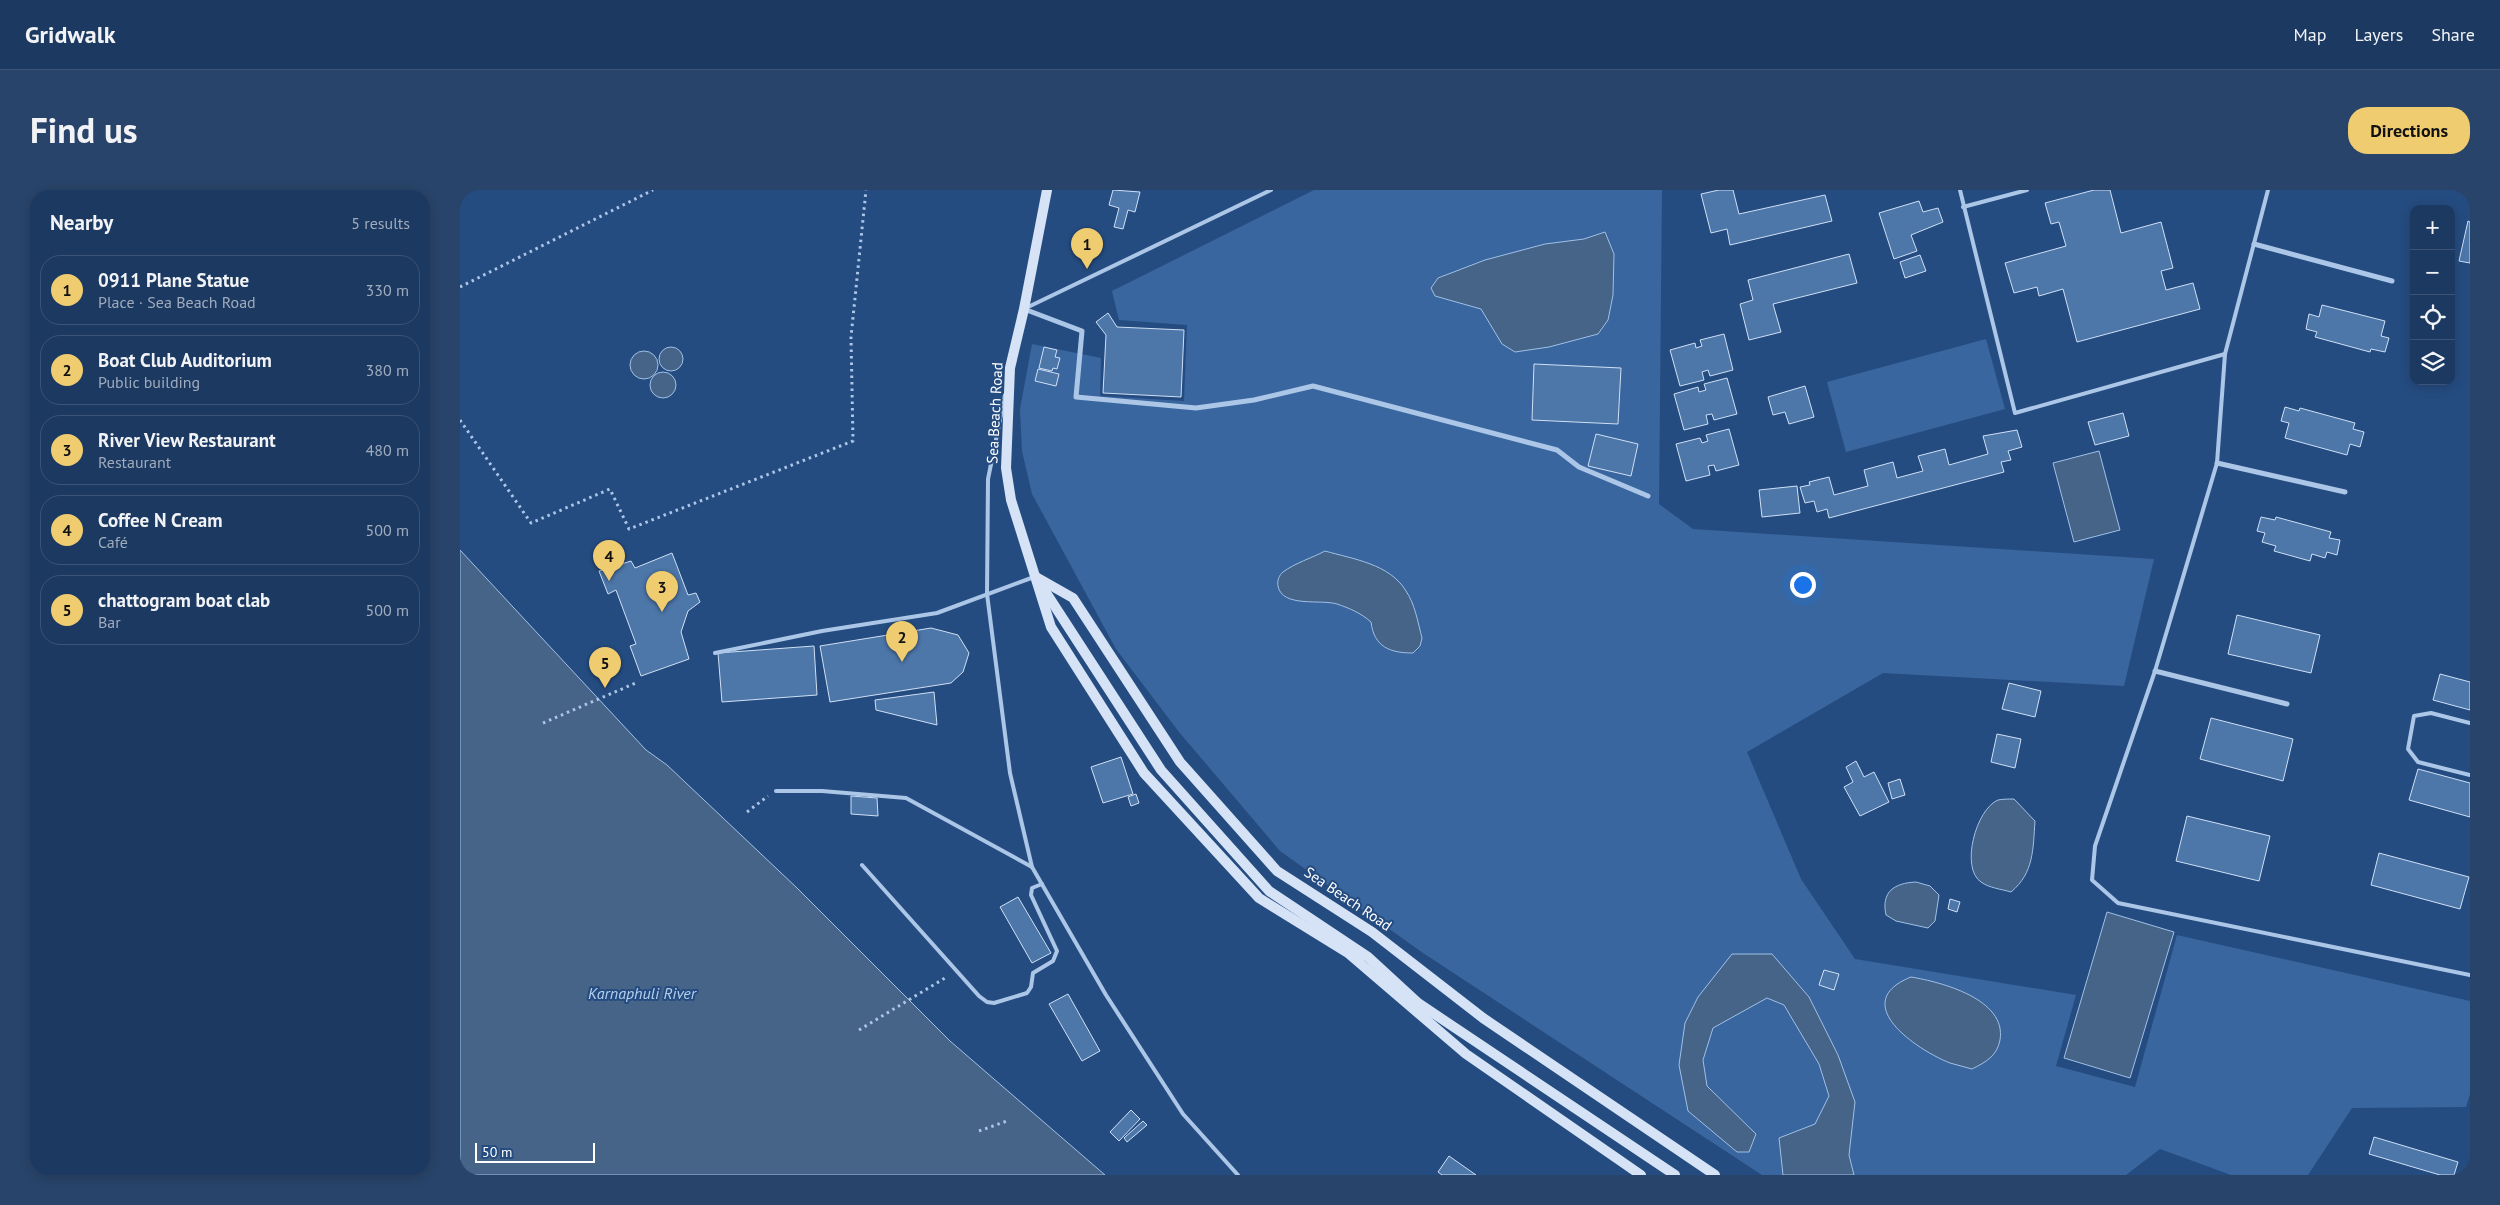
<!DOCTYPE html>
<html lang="en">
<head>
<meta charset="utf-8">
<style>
	:root { --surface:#1c3961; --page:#29446a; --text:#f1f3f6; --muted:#a0acbd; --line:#3a5376; --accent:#f0cc70 }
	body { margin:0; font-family:"PT Sans",sans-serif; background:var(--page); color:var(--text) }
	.controls { position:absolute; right:15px; top:15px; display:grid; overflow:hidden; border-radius:10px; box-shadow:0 2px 12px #0003 }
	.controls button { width:45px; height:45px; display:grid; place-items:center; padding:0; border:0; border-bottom:1px solid var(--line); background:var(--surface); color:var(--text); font:25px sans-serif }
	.scale { position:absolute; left:15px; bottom:12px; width:120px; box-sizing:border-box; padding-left:5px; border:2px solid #fff; border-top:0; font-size:14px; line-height:18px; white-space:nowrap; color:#fff; -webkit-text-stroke:4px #254c81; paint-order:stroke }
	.you { position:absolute; left:1342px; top:394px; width:18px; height:18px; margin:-12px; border:4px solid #fff; border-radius:50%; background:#1a73e8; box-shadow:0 0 0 8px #1a73e833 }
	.badge { display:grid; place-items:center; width:32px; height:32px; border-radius:50%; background:var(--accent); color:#111; font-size:16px; font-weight:700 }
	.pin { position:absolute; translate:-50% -41px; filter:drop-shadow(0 1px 2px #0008) }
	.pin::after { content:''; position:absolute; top:26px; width:18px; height:15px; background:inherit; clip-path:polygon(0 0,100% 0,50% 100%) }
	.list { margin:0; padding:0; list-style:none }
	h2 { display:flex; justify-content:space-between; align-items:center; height:65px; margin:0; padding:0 20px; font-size:21px }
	h2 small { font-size:16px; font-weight:400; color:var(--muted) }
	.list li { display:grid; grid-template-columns:32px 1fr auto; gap:15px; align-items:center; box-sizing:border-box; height:70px; margin:0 10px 10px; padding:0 10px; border:1px solid var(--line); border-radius:20px }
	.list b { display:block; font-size:19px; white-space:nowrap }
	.list p { margin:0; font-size:16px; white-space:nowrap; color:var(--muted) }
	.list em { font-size:16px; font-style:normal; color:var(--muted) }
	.icon { flex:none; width:28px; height:28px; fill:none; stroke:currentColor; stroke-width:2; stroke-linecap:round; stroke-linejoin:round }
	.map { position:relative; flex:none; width:2010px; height:985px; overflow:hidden; border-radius:20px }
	header { display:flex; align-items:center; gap:30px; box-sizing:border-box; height:70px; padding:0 25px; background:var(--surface); border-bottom:1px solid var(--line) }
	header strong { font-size:24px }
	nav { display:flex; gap:28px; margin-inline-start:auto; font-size:18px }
	.intro { display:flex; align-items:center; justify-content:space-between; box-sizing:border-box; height:120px; padding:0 30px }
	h1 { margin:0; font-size:35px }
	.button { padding:12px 22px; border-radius:20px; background:var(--accent); color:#111; font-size:18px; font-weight:700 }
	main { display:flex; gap:30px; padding:0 30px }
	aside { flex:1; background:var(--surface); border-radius:20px; box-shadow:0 2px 12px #0003 }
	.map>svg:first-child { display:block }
</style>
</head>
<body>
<header>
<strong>Gridwalk</strong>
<nav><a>Map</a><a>Layers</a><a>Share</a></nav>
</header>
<div class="intro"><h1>Find us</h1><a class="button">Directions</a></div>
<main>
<aside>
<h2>Nearby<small>5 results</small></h2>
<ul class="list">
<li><span class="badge">1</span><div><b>0911 Plane Statue</b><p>Place · Sea Beach Road</p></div><em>330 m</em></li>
<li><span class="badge">2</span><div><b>Boat Club Auditorium</b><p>Public building</p></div><em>380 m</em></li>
<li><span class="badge">3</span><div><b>River View Restaurant</b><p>Restaurant</p></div><em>480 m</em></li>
<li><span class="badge">4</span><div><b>Coffee N Cream</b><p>Café</p></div><em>500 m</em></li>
<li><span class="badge">5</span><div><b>chattogram boat clab</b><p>Bar</p></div><em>500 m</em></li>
</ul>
</aside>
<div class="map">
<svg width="2010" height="985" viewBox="0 0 2010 985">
	<rect width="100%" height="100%" fill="#254c81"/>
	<g fill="#39669e">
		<path d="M854,0H1202L1199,314L1233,339L1694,369L1664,496L1423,483L1287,562L1341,689L1395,769L1616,805L1596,876L1675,897L1717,745L2010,811V904L2006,917L1892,918L1848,985H1771L1700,959L1666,985H1302L963,763L820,661L719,542L656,459L572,304L562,261L560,219L572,154L641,168L640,206L724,211L727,135L659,130L652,101Z"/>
		<path d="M1526,149L1545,219L1386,262L1367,192Z"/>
	</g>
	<g fill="#466388" stroke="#a0c1e7">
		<path d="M1145,42L1154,64L1153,105L1148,130L1138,144L1089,157L1055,162L1042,154L1021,119L975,106L971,98L978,88L1025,70L1085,54L1124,49Z"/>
		<circle cx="211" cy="169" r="12"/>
		<circle cx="184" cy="175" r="14"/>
		<circle cx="203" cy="195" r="13"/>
		<path d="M1639,261L1660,340L1614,352L1593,273Z"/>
		<path d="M0,360L186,560L207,575L337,698L490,851L645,985H0Z"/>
		<path d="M865,361C893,369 930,374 946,401C955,414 958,433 962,448L960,456L953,463C930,463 914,457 911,432C901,423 889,418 877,414C861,409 822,418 818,396C817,391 819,385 823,382C835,373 852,368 865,361Z"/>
		<path d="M1554,609L1575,631C1573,659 1574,683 1551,702C1541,699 1529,698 1521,692C1500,678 1516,619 1538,610C1543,609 1549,609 1554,609Z"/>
		<path d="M1456,692L1470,696L1479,705L1475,731L1468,738L1436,731L1426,725C1421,702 1434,693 1456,692Z"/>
		<path d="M1647,722L1714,742L1670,888L1604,868Z"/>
		<path d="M1272,764H1312L1349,807L1378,865L1395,912L1389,965L1394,985H1323L1319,948L1355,934L1369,906L1359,874L1324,815L1307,808L1253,838L1243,870L1247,896L1296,944L1289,962H1277L1228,921L1219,875L1225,833L1238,807Z"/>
		<path d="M1451,787C1481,792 1547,809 1540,850C1537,866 1526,872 1512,879C1505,877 1497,875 1490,873C1457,860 1387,813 1451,787Z"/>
	</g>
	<g fill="#4d76a9" stroke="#cfe0f5">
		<path d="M653,0L680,2L675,22L668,20L663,39L654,37L659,18L649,15Z"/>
		<path d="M1259,0H1273L1279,24L1365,5L1372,31L1270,55L1267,39L1251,43L1241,4Z"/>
		<path d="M1634,0H1650L1661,43L1701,32L1713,78L1701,81L1706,100L1733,93L1740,119L1617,152L1603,99L1579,106L1577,97L1554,103L1545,73L1606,56L1599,32L1591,34L1585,13Z"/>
		<path d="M1459,11L1463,22L1478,18L1483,32L1451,45L1457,61L1434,69L1419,23Z"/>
		<path d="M2008,31L2010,32V73L1999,71Z"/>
		<path d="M1389,64L1397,93L1313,114L1321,142L1289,150L1280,114L1293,110L1288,90Z"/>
		<path d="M1460,65L1466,81L1445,88L1440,72Z"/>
		<path d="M1862,115L1925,131L1921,146L1929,148L1925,162L1911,159L1910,162L1855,147L1857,142L1846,139L1849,124L1859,127Z"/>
		<path d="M648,123L657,137L724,140L721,207L643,203L646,145L636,132Z"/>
		<path d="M1264,144L1273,180L1250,186L1248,180L1242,182L1244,190L1220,196L1210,160L1235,153L1236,158L1242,156L1240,150Z"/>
		<path d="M584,157L597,160L595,167L600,168L597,179L593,178L592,181L579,178Z"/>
		<path d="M1074,174L1161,178L1158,234L1072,230Z"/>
		<path d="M578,179L599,184L596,196L575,191Z"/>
		<path d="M1267,188L1277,224L1254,230L1252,224L1246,225L1248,234L1224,240L1214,204L1238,197L1239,202L1246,200L1244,194Z"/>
		<path d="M1345,196L1354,227L1329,234L1325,222L1313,225L1308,207Z"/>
		<path d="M1825,217L1839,221L1840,218L1895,233L1893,239L1904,242L1900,257L1890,254L1887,265L1825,248L1829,233L1821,231Z"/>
		<path d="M1663,223L1669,246L1635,255L1628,232Z"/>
		<path d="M1269,239L1279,275L1256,281L1254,275L1248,276L1250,285L1226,291L1216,254L1240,248L1242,253L1248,251L1246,245Z"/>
		<path d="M1557,240L1562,257L1548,261L1551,270L1541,272L1544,282L1369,328L1367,319L1357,322L1354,311L1345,313L1340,297L1350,295L1349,292L1369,287L1374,305L1408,296L1404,280L1433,272L1437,288L1463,281L1458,266L1485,259L1489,275L1528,264L1523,246Z"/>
		<path d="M1136,244L1178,254L1171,286L1128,276Z"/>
		<path d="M1337,296L1340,323L1302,327L1299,300Z"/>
		<path d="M1801,327L1815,330L1816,327L1871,342L1869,348L1880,350L1877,365L1867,362L1865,368L1852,364L1850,371L1814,361L1816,356L1802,352L1805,343L1797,341Z"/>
		<path d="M212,363L228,405L236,403L240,412L228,421L221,442L229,469L181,486L170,456L176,454L156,400L148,404L139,381L171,371L175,378Z"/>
		<path d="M1777,425L1860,445L1851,483L1768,464Z"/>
		<path d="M471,438L498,445L509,463L503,482L491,493L370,512L360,456Z"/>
		<path d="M354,456L357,505L262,512L258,463Z"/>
		<path d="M1980,484L2010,492V520L1973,510Z"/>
		<path d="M1549,493L1581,501L1575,527L1542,519Z"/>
		<path d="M474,502L477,535L416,520L415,510Z"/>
		<path d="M1751,528L1833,549L1823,591L1740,569Z"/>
		<path d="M1537,544L1561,549L1555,578L1531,572Z"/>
		<path d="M661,567L673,604L643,613L631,577Z"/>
		<path d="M1396,571L1404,587L1414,582L1429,612L1400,626L1384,597L1393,592L1386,577Z"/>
		<path d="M1958,579L2010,593V627L1949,610Z"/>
		<path d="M1440,589L1445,605L1432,609L1428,593Z"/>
		<path d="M676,604L679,613L671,616L668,607Z"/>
		<path d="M391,606L417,608L418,626L391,624Z"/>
		<path d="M1727,626L1810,646L1799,691L1716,671Z"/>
		<path d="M1919,663L2009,687L2000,719L1911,695Z"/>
		<path d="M558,707L591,763L572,773L540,717Z"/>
		<path d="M1490,709L1500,712L1497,722L1488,719Z"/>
		<path d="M1364,780L1379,784L1374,800L1359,795Z"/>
		<path d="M608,804L640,861L622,871L589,814Z"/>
		<path d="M671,920L680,929L659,951L650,942Z"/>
		<path d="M683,931L687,935L667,952L664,948Z"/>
		<path d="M1914,947L1998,972L1994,985H1980L1909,964Z"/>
		<path d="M989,966L1016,985H982L978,982Z"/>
	</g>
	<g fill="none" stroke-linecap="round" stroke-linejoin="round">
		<g stroke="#acc6e7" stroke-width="3" stroke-dasharray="2.5 4" stroke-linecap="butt">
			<path d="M0,97L193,0"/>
			<path d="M0,230L71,333L150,299L169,339L393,251L391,147L406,0"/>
			<path d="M83,533L178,492"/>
			<path d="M287,622L308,606"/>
			<path d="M399,840L485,788"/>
			<path d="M519,941L547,931"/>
		</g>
		<g stroke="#acc6e7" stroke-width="4">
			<path d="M1500,0L1555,223L1765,164"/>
			<path d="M1808,0L1765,164L1757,273L1695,481L1635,656L1632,690L1658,713L2010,785"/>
			<path d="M1503,17L1567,0"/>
			<path d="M566,118L811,0"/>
			<path d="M545,205L528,289L527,404L550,583L572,677L646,805L723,924L778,985"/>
			<path d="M255,463L362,441L477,423L574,387"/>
			<path d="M2010,533L1971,523L1954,526L1948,559L1958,572L2010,585"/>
			<path d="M316,601H362L446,608L572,677"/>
			<path d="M402,675L519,806L527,812L534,813L567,803L571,797L573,783L593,771L597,761L571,705L572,698L582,694"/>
		</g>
		<g stroke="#acc6e7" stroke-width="5">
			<path d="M1794,54L1932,91"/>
			<path d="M564,119L622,141L616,207L736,218L794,210L853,196L1097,260L1119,277L1188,306"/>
			<path d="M1757,273L1885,302"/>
			<path d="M1695,481L1827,514"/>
		</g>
		<g stroke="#d6e3f6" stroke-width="10">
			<path d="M587,0L564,119L550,178L546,278L551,310L591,437L684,583L799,708L888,763L1006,864L1181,985"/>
			<path d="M576,387L613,408L720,572L817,681L912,742L1023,828L1255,985"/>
			<path d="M583,398L701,580L809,701L908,767L958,813L1215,985"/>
		</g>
	</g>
	<g text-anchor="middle" stroke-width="4" stroke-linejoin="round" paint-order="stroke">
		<g font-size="15" fill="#fff" stroke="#254c81">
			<text transform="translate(535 223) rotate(-87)" y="5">Sea Beach Road</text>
			<text transform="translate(888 709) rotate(34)" y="5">Sea Beach Road</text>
		</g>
		<g font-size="16" font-style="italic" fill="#b7d0ee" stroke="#254c81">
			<text x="182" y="809">Karnaphuli River</text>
		</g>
	</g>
</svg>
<div class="controls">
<button>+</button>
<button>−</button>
<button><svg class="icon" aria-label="locate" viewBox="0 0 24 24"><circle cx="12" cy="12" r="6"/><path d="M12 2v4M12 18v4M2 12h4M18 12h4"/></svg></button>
<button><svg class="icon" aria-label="layers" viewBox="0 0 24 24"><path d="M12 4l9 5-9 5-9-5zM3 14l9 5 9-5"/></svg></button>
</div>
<div class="scale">50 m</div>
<div class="you"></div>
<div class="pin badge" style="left:627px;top:79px">1</div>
<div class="pin badge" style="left:442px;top:472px">2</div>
<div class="pin badge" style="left:202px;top:422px">3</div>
<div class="pin badge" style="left:149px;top:391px">4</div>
<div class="pin badge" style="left:145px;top:498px">5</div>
</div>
</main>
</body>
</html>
